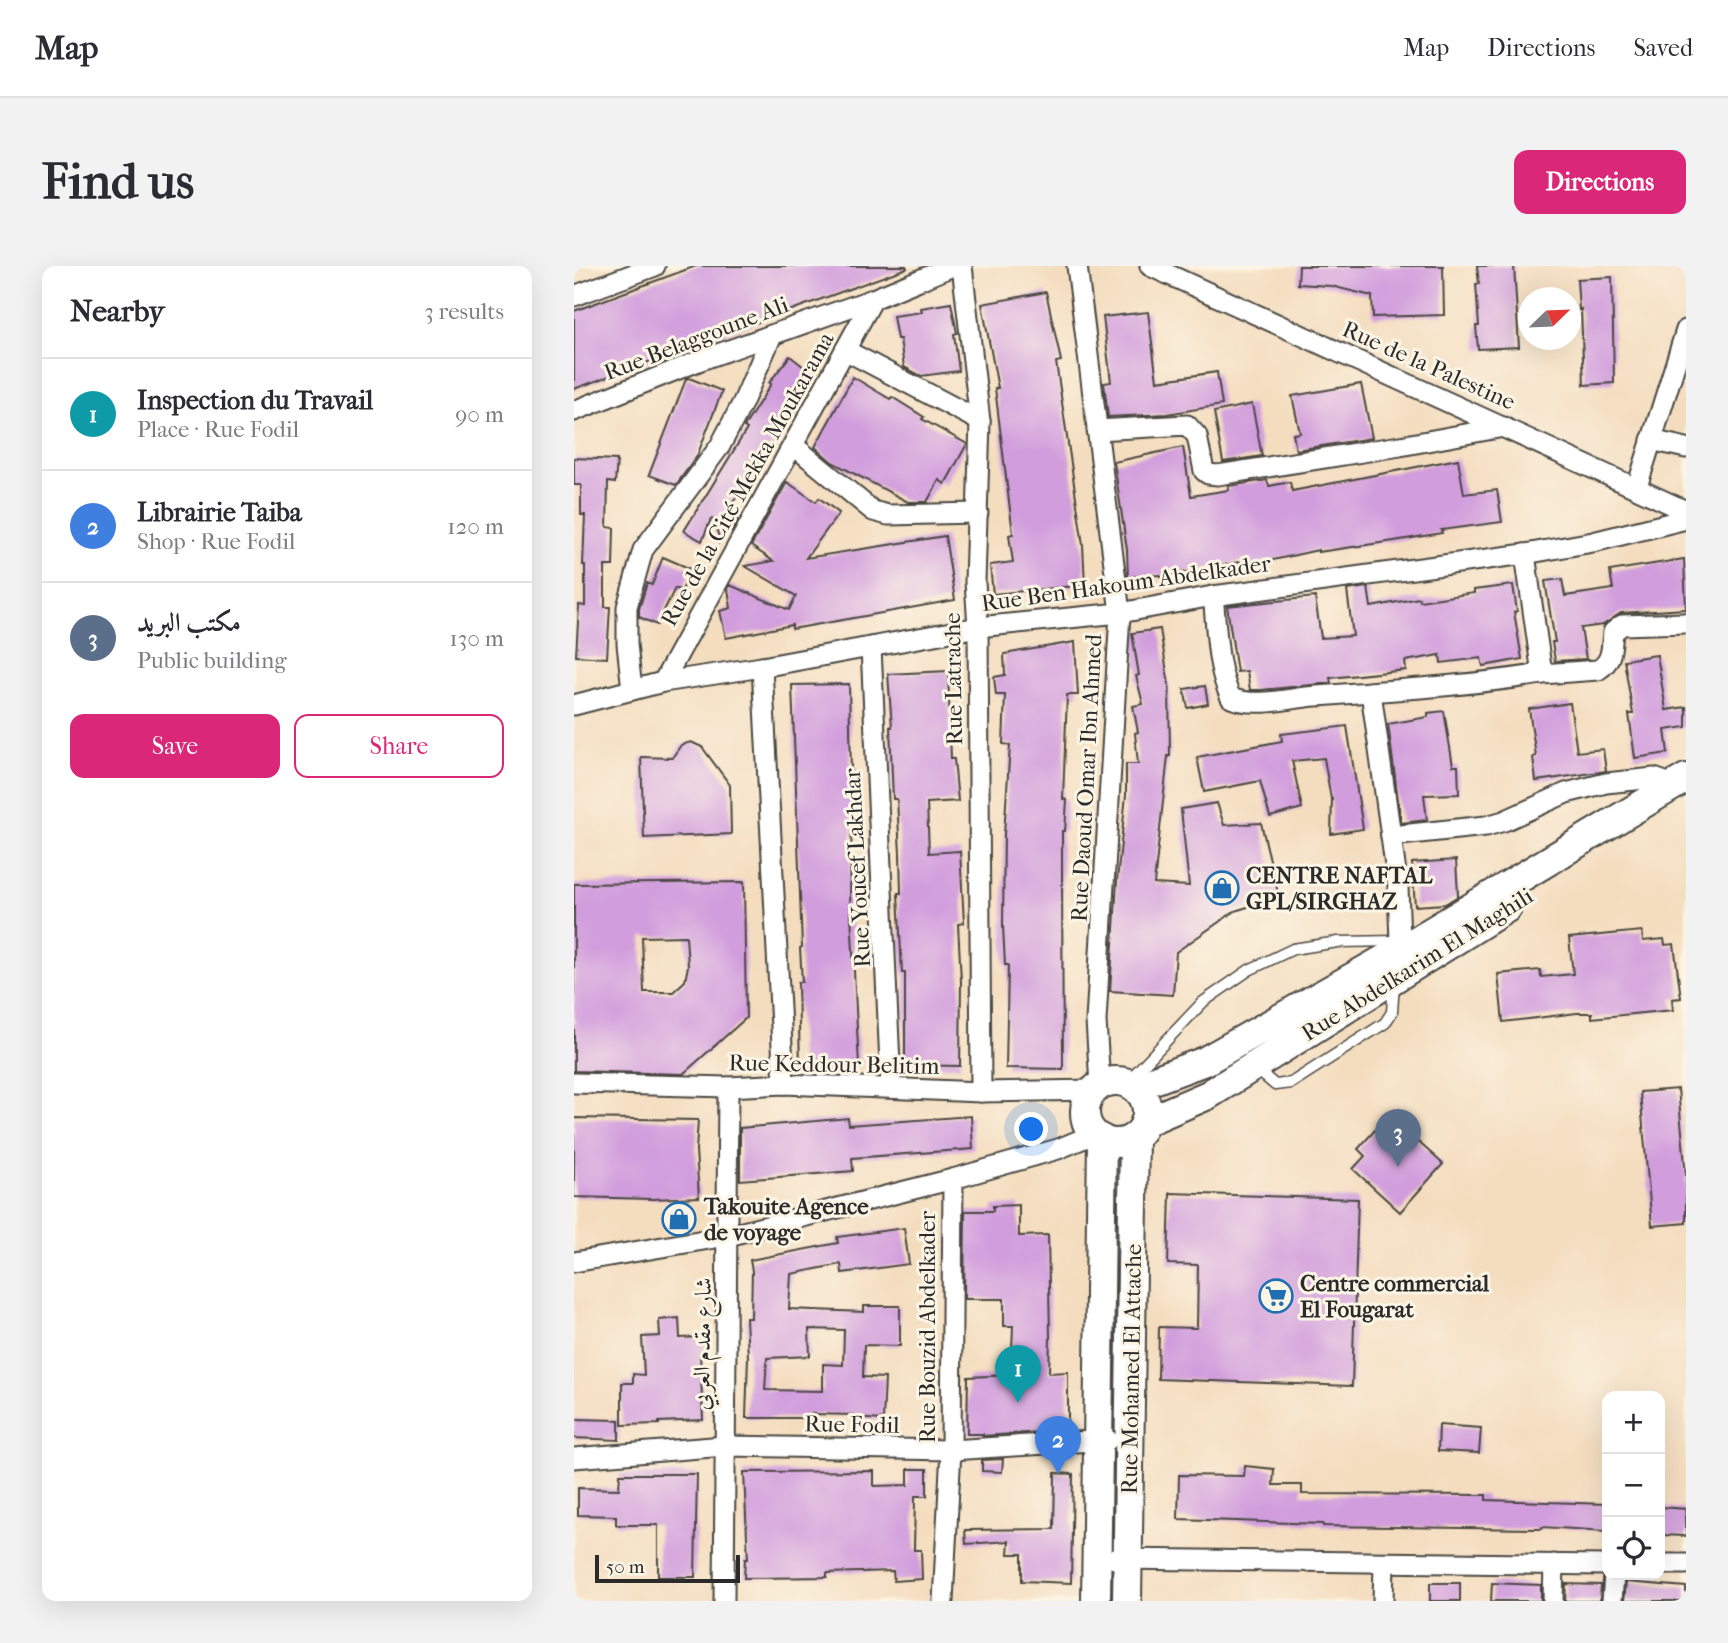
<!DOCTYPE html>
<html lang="en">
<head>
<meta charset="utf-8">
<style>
	:root { --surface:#fff; --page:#f2f2f3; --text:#2b2b33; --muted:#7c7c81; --line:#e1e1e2; --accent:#db2777 }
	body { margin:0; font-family:"IM FELL French Canon",Amiri,serif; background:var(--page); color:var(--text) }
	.controls { position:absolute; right:21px; bottom:21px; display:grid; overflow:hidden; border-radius:14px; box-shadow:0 7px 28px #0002 }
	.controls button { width:63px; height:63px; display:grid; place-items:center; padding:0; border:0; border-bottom:2px solid var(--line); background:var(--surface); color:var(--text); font:35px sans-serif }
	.compass { position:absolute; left:944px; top:21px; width:63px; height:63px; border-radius:50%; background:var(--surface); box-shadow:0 7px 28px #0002; rotate:67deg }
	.scale { position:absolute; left:21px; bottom:18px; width:145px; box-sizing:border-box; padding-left:7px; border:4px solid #2b2b2b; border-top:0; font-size:19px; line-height:24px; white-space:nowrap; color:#2b2b2b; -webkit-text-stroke:5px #fcf5e5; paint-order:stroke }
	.you { position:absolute; left:458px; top:864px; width:24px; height:24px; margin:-18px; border:5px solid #fff; border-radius:50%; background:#1a73e8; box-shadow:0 0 0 10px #1a73e833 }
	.badge { display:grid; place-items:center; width:46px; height:46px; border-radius:50%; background:var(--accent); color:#fff; font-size:23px; font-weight:700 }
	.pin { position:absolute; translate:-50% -58px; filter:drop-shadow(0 2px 4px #0008) }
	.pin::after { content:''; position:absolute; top:37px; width:24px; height:21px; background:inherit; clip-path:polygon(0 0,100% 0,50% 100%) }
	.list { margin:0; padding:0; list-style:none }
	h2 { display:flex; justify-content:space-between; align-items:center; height:91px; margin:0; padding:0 28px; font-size:30px }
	h2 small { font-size:23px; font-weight:400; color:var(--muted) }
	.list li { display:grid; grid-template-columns:46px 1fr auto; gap:21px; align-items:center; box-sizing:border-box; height:112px; padding:0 28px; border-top:2px solid var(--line) }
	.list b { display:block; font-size:26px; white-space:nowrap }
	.list p { margin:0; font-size:23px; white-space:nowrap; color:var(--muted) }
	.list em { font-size:23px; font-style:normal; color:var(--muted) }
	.actions { display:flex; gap:14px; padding:21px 28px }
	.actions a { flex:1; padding:16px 0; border:2px solid var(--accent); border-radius:14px; text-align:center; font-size:24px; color:var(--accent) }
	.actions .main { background:var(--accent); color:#fff }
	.icon { flex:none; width:38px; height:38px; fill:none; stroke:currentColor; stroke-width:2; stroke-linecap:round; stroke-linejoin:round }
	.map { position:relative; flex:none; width:1112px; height:1335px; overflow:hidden; border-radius:14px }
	header { display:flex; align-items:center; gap:42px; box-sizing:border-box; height:98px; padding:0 35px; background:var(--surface); border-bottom:2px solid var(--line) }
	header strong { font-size:33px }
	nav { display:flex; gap:38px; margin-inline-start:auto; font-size:24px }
	.intro { display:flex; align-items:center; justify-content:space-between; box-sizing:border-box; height:168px; padding:0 42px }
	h1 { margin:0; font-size:49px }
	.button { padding:18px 32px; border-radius:14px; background:var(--accent); color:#fff; font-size:24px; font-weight:700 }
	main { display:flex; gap:42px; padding:0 42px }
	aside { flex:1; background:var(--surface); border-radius:14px; box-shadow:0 7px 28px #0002 }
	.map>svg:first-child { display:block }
</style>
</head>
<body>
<header>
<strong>Map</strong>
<nav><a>Map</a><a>Directions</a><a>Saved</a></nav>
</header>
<div class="intro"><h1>Find us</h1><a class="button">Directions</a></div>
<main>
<aside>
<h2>Nearby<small>3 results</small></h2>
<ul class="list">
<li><span class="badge" style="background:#0f9aa8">1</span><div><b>Inspection du Travail</b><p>Place · Rue Fodil</p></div><em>90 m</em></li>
<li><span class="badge" style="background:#3f7fe0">2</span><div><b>Librairie Taiba</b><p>Shop · Rue Fodil</p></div><em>120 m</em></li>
<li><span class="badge" style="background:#5c6f8a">3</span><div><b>مكتب البريد</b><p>Public building</p></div><em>130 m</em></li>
</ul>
<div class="actions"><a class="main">Save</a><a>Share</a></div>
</aside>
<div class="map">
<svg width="1112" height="1335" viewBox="0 0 1112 1335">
	<rect width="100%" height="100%" fill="#fcf5e5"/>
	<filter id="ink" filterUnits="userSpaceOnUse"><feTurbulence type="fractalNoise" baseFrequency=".0143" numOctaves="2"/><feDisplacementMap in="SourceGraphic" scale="14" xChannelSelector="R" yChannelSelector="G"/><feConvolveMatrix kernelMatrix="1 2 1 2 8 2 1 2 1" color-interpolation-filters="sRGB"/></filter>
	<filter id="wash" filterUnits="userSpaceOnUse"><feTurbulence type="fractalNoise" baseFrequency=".00686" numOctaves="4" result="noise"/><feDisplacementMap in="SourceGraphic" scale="28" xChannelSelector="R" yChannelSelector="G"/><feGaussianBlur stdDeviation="1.57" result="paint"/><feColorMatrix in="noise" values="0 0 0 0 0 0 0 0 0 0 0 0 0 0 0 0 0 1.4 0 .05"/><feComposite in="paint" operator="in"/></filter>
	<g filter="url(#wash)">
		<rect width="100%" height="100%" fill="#f4ddbf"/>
		<g id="blocks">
			<g fill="#d19ddd" fill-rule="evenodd">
				<path d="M122,0H332L333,2L0,123V45Z"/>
				<path d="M725,0H869L870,49L799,51L798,30L757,20L724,18Z"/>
				<path d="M903,0H940L945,81L904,83L902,60H905L902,18H905Z"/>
				<path d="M1038,11L1040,117L1010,119L1007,43L1005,44L1003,13Z"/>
				<path d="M472,26L487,95L482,96L509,279L511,319L419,328L416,299L439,296L435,269L439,268L421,122H424L408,38Z"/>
				<path d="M377,37L383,67L380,68L385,105L347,110L330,101L326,73H323L319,50L348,46L347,42Z"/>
				<path d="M574,46L583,115L643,106L648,139L593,148L534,151L530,117L537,116L529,51Z"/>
				<path d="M216,90L240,109L211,147L216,150L152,247L164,254L157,266L153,263L145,276L142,255L137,253L128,275L110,265L173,163L170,161L197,118L195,117Z"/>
				<path d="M279,111L316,133L318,131L350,151L348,153L393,178L371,218L365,214L353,236H334L258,196L241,181Z"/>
				<path d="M115,112L148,125L123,190L102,219L75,209L112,113Z"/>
				<path d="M787,118L798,172L722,184L719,168L726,167L718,130Z"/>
				<path d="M678,138L688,190L649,196L640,146Z"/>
				<path d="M609,181L617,230L655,224L654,220L693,214L695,220L716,216L718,225L884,193L890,228L923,224L928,256L867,264L868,267L820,275L744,286V284L677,299L676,294L587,311L586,309L554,311L553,284L540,196Z"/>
				<path d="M0,192L43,194L41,217L34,216L33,261L40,262L39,300H31V341H36L33,392L2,390L5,339L11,340V299H9L11,249H7V219H0Z"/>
				<path d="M213,216L242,236L245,232L265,247L232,292L371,270L381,334L218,363V359L152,372L146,345L157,342L154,323L156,319L215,344L222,330L171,300L199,295L177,280Z"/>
				<path d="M89,291L117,303L108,325L101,322L83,359L65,351V343L73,317L78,319Z"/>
				<path d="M1110,293L1112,343L1047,347L1029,359L1007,362L1012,393L981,395L978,376H981L971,315L988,313L991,330L1039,323L1036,305Z"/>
				<path d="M939,319L943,345L940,346L948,393L909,400L907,392L867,397L866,389L831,395L832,404L756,412L757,417L687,424H676L673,405L663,406L653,340L741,331L747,372L779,370L773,324L794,321L797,341L845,332L846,335L900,327V324Z"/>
				<path d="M586,363L595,419L596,490H594L580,618L615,620L607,543L643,537L650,559L687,557L705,631L661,645L602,686L599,729L536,725L543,615L552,529V498H564L561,467L564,466L559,440L569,438L562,410L565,409L558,367Z"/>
				<path d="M501,376L504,429H493L489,533L493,534L491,565H488V615L489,803L432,802L434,699H431L429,660L430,568L436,479L429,478L431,429H422L420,411L431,409L430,388Z"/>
				<path d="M1083,389L1092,444L1112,441V461L1091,464L1094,487L1061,492L1055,448H1059L1050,394Z"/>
				<path d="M374,405L377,493H380L384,535L353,537L355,587L386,585L390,657L384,658L387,715L386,800L331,799V707H328L324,627H327L326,588L323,533H319L316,461H318L314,408Z"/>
				<path d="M275,418L278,549L276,629L285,800L226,802L224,716H228L226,682L228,681L218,419Z"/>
				<path d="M631,420L634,438L614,442L610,423Z"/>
				<path d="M996,437L1003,486L1029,483L1032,505L962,515L959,491L962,490L955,443Z"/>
				<path d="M870,445L879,500H884L885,528L850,529L853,554L827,557L814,458L854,451V447Z"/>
				<path d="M773,460L789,563L757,568L758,533H757L750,492L718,495L728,542L696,551L686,515L630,526L623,491L708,475L707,468Z"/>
				<path d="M117,476L128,481L156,519L157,568L70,572L67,491L98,492L107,479Z"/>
				<path d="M882,594L884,630L871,638L841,640L838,597Z"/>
				<path d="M170,616L172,752L109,808L0,805V618ZM112,670L114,700L111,715L99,726H70L68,671Z"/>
				<path d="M1068,665L1069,675L1090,673L1091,679L1100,678L1107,732L1098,733L1099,744L1018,752V747H1003L929,756L924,708L966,704L967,711L999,708L995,672Z"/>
				<path d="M1104,823L1112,910V957L1078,960L1066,826Z"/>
				<path d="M397,850L399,883L278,892L279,905L166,914V862L274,852L275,859Z"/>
				<path d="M0,852L124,854L122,884L125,931L79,933L0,931Z"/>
				<path d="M820,854L869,898L826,946L779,903L791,890L784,883L801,864L808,868Z"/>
				<path d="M596,927L784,933L778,1120L584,1113L585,1061L623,1062L624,999L594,998Z"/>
				<path d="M445,939V970L474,969L476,1071L475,1107L494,1106V1164L409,1170V1168H393L394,1111L437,1109L439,1060H430V1033H390L391,945H419V940Z"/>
				<path d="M330,962L335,998L268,1007L267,998L217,1008L215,1043L290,1046V1040H326V1080L290,1079L289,1111L311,1112L309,1154L280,1152V1149L237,1148V1152H172L174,1091L172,1052H177L178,1005L176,994L264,977L263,971ZM235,1063L270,1064L269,1099L249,1098V1125L191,1124L193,1092L236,1090Z"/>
				<path d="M105,1052L106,1072L129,1071L130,1086L126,1087L129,1154L85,1156V1158L48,1159V1117H59V1108L70,1109L68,1071L86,1070L85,1054Z"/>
				<path d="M0,1153L45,1154V1174L0,1172Z"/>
				<path d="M865,1159L907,1162L905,1187L864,1185Z"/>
				<path d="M429,1193L428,1206L408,1205V1194Z"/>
				<path d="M671,1200L700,1203L699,1219H728V1228L912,1229V1234L1033,1238V1265L968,1261V1263L749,1260V1258L604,1253L605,1209L670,1210Z"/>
				<path d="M334,1203H353V1230H341L340,1284H347L348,1313L320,1315L319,1305L253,1307V1311L170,1312L171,1293H174L170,1206L300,1205V1220L334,1219Z"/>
				<path d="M481,1207L499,1208L497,1317L448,1315V1288H434L435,1275L392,1278L391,1264L480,1263Z"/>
				<path d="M46,1208H123L121,1311H84V1259H42V1250L4,1249V1222L45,1223Z"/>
				<path d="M1086,1241L1112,1243V1270L1086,1269Z"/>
				<path d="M1052,1316L1112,1321V1335H1050Z"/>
				<rect x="856" y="1317" width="30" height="18"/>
				<path d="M918,1317L967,1319V1335H917Z"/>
				<path d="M992,1318L1027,1319L1026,1335H991Z"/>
			</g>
		</g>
	</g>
	<g filter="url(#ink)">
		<use href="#blocks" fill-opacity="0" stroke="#494641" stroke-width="2"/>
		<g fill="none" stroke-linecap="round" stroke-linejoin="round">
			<defs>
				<g id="lane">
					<path d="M682,803L701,819L717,817L811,757L818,746L820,718"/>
					<path d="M555,814L629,736L675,704L719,683L764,676L824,675"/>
				</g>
				<g id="street">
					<path d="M388,0L406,155L401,316L404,361L407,826"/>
					<path d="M503,0L546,347L522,755L526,819"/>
					<path d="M576,0L1112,245"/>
					<path d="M0,30L81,0"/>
					<path d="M271,84L406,155"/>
					<path d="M0,145L127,94L299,33L379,0"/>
					<path d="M523,164L613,159L623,170L630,205L634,208L644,209L826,180L930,161"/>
					<path d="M1077,174L1112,182"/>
					<path d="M219,179L299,245L314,249L404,247"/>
					<path d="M1063,221L1112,64"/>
					<path d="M639,330C643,364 642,401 657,432C682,442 715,432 742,430C818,424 893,420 968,408L951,288"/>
					<path d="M297,381L317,821"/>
					<path d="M188,401L210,818"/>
					<path d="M968,408L1024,404C1039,395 1037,382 1039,366L1048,359L1112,357"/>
					<path d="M89,416L299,33"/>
					<path d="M58,424L53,378V341L69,284L146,180L169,136L198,69"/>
					<path d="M797,426L824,621L826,675L824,692"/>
					<path d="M0,439L89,416L188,401L404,361L546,347L639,330L951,288L1019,276L1112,253"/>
					<path d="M817,570L912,560L930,555L992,527L1032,517L1080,512L1100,519"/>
					<path d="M0,817L154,821L210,818L407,826L520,824"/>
					<path d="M0,996L153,970L379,913L484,883L520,868"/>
					<path d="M0,1192L151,1180L377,1184L534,1174"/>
					<path d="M541,1293L1033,1299"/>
					<path d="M1086,1298H1112"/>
					<path d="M150,1335L154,821"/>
					<path d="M369,1335L377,1184L379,913"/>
					<path d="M809,1335L810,1298"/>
					<path d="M979,1335L980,1298"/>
					<path d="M1038,1335L1040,1309"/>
				</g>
				<g id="secondary">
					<circle cx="542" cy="846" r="31"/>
					<path d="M561,821L631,795L825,685L1112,512"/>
					<path d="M571,856L634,829L933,642"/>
					<path d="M522,1335L528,873"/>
					<path d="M553,1335L560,871"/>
				</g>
			</defs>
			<use href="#lane" stroke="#494641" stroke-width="13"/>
			<use href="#street" stroke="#494641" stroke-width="23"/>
			<use href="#secondary" stroke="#494641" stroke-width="32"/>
			<use href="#lane" stroke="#fff" stroke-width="10"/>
			<use href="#street" stroke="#fff" stroke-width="19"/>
			<use href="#secondary" stroke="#fff" stroke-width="28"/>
		</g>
	</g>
	<defs>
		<symbol id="shop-ring" viewBox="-11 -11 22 22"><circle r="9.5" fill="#fcf5e5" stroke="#1f6fb2" stroke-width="1.5"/><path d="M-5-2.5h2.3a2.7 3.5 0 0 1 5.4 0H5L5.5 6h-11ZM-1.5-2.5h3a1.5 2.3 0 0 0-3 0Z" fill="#1f6fb2"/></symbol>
		<symbol id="supermarket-ring" viewBox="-11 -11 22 22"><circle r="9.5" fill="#fcf5e5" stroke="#1f6fb2" stroke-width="1.5"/><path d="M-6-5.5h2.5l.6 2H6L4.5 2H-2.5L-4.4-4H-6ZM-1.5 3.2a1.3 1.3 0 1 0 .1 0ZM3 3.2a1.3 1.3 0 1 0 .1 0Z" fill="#1f6fb2"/></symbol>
	</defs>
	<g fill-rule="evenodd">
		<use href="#shop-ring" x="629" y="603" width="38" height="38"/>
		<use href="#shop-ring" x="86" y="934" width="38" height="38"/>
		<use href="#supermarket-ring" x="683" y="1011" width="38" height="38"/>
	</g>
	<g text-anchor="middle" stroke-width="6" stroke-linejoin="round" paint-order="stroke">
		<g font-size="23" fill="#2b2b2b" stroke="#fcf5e5">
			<text transform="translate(122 72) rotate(-21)" y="8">Rue Belaggoune Ali</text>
			<text transform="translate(855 99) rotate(24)" y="8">Rue de la Palestine</text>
			<text transform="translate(173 213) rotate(-61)" y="8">Rue de la Cité Mekka Moukarama</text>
			<text transform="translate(552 317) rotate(-8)" y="8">Rue Ben Hakoum Abdelkader</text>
			<text transform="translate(379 413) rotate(-91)" y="8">Rue Latrache</text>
			<text transform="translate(512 512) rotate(-87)" y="8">Rue Daoud Omar Ibn Ahmed</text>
			<text transform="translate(283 602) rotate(-93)" y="8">Rue Youcef Lakhdar</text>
			<text transform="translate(843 698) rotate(-32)" y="8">Rue Abdelkarim El Maghili</text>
			<text transform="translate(260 798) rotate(1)" y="8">Rue Keddour Belitim</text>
			<text transform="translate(353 1061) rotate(-90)" y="8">Rue Bouzid Abdelkader</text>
			<text transform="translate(128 1078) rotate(-89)" y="8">شارع مقدم العربي</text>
			<text transform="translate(557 1103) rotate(-89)" y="8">Rue Mohamed El Attache</text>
			<text transform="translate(278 1158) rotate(1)" y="8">Rue Fodil</text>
		</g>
		<g font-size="23" font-weight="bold" fill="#2b2b2b" stroke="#fcf5e5" text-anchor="start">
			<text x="672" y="617">CENTRE NAFTAL<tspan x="672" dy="26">GPL/SIRGHAZ</tspan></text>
			<text x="130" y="948">Takouite Agence<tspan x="130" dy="26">de voyage</tspan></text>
			<text x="726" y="1025">Centre commercial<tspan x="726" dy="26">El Fougarat</tspan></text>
		</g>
	</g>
</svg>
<div class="controls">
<button>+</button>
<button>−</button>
<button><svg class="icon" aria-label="locate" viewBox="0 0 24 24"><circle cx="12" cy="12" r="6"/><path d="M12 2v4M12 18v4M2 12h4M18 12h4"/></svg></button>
</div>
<svg class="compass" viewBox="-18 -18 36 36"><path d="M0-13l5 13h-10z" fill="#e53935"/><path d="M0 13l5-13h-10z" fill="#7c7c81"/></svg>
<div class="scale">50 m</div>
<div class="you"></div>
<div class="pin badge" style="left:444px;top:1137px;background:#0f9aa8">1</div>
<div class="pin badge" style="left:484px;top:1208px;background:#3f7fe0">2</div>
<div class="pin badge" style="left:824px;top:901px;background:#5c6f8a">3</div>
</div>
</main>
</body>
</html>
